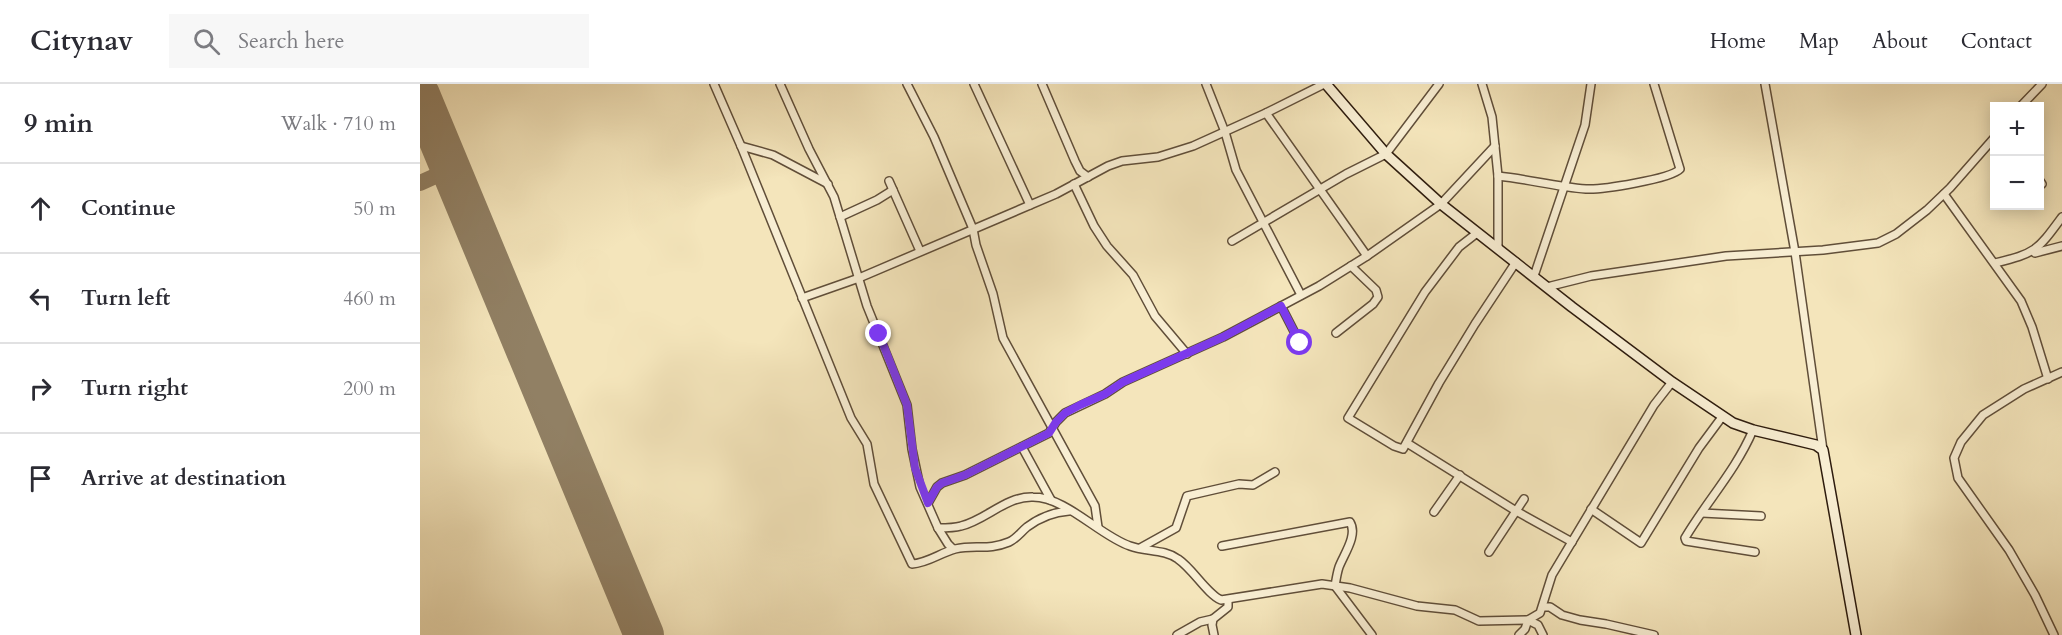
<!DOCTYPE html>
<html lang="en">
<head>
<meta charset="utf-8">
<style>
	:root { --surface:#fff; --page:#f7f7f7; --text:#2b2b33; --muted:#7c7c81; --line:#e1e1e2 }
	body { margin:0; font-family:Cardo,serif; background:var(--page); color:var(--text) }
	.controls { position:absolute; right:18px; top:18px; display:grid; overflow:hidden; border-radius:0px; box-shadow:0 3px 15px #0003 }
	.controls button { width:54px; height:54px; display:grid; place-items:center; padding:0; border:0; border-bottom:2px solid var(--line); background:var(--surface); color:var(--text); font:30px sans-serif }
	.stop { position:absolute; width:18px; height:18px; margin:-14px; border:4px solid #7c3aed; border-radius:50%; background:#fff }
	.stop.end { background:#7c3aed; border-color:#fff; box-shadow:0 2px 6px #0008 }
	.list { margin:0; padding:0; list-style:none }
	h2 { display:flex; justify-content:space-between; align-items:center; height:78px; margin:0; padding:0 24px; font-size:26px }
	h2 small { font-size:20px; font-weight:400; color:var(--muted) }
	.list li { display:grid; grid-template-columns:39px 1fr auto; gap:18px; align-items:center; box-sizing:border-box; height:90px; padding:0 24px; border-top:2px solid var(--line) }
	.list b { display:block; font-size:22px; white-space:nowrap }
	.list em { font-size:20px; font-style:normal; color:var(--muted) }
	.icon { flex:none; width:33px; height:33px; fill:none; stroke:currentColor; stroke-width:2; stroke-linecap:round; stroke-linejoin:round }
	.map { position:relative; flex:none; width:1642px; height:551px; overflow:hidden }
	header { display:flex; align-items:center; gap:36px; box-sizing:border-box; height:84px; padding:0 30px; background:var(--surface); border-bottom:2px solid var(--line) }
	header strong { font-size:28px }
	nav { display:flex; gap:33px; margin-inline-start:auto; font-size:21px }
	.search { width:420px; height:54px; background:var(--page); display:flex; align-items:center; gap:15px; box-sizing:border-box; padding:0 21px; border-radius:0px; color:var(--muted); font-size:22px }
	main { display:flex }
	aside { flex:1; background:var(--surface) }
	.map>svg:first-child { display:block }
</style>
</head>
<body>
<header>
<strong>Citynav</strong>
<div class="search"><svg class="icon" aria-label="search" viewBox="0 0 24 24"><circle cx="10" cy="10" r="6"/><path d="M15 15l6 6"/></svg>Search here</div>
<nav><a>Home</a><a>Map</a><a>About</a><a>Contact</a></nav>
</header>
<main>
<aside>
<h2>9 min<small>Walk · 710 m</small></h2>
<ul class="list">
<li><svg class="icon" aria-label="ahead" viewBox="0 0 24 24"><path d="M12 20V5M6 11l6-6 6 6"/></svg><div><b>Continue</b></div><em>50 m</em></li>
<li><svg class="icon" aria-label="left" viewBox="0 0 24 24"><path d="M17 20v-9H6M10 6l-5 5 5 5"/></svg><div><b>Turn left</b></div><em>460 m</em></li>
<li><svg class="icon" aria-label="right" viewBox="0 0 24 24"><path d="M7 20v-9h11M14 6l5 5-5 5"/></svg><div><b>Turn right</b></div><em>200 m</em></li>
<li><svg class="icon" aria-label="arrive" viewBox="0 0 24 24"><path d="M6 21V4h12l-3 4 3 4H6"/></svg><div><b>Arrive at destination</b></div></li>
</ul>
</aside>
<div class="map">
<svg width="1642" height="551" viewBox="0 0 1642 551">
	<rect width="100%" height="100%" fill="#f4e5bb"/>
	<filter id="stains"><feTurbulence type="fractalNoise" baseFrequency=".00333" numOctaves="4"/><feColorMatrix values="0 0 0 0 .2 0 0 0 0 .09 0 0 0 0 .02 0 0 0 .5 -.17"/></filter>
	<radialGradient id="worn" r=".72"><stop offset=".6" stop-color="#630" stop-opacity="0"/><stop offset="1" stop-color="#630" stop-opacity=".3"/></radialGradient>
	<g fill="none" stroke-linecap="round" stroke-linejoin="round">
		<path stroke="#918064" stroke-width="16" d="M0,99L31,85"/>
		<path stroke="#918064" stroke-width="40" d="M0,11L224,551"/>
		<defs>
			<g id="minor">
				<path d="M294,0L321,62L431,334L447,360L454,400L492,480C508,479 520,469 535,465C556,460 567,467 589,458C596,455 601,448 607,443C619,434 634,428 649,427"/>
				<path d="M360,0L389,65L414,113L447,222L487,321L492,365L500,403L518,444L528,460L533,465"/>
				<path d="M487,0L514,53L553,145L556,161L573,210L583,254L675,422L678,443"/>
				<path d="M554,0L610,121"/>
				<path d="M622,0L655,77L660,87L668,93"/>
				<path d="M786,0L805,48L816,86L881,211"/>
				<path d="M1062,0L1072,33L1078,92V165"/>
				<path d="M1345,0L1375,168L1403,366"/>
				<path d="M1601,22L1622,0"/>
				<path d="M846,29L947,172"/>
				<path d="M321,62L353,71L408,100"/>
				<path d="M1078,92C1108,95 1136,103 1166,105C1181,106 1251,95 1260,85L1234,0"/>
				<path d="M469,97L500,167"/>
				<path d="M1620,97L1622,100"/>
				<path d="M654,100L674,142L687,162L713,191L735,232L767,270"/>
				<path d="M1524,110L1601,217L1612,243L1628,295"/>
				<path d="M420,133L457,116L473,106"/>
				<path d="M1057,149L1039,163L1005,208L928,334L974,362L983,365L1019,299L1055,240L1096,178"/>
				<path d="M812,157L926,90L966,70L1019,0"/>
				<path d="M1615,169L1642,162"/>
				<path d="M1575,179C1616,169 1617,167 1642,133"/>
				<path d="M1114,192L1165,41L1171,0"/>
				<path d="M1127,203L1171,192L1306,172L1403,166L1458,159L1476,150L1507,126L1530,104L1574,54"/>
				<path d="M382,214L439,194L636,110L688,82L702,77L738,73L773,62L846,29L904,0"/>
				<path d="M861,222L880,259"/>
				<path d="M916,249L953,220L958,213L956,206L931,182"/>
				<path d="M1333,346C1316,386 1287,417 1265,454L1266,457L1335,468"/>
				<path d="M987,359L1096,427L1152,458"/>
				<path d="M602,363L631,416"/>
				<path d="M508,419L517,403L522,399L545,391L629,349L636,338L645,329L685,310L703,298L803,253L899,202L947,172L1021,120L1075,62"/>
				<path d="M1171,425L1221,459L1279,364L1302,333"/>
				<path d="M1014,428L1040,391"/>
				<path d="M1282,429L1341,432"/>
				<path d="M518,444C526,444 534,444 541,442C566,436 586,412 613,413C646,413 680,452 710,462C726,468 744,465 758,475C773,485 787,510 801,516L902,500L930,504L997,522L1035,526L1059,537L1108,536L1118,541L1123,551"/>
				<path d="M802,462L930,438C938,451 924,470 919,483C917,489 916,496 915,502L952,551"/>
				<path d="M720,464L756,444L767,412L819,400L833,401L855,388"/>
				<path d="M1069,468L1104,415"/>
				<path d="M1123,523H1130L1142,531L1160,536L1186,540L1234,551"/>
				<path d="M757,551L780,538L793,535"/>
				<path d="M794,551L792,541L793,535L808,523V516"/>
				<path d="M1099,551L1105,545L1108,536L1120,529L1132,491L1234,321L1252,298"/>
				<path d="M1634,551L1615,511L1589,466L1538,394L1534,374L1541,358L1563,331L1604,305L1642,288"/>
			</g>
			<path id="secondary" d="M906,0L966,70L1021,120L1152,223L1252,298L1313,339L1333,346L1396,361L1403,366L1436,551"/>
		</defs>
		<use href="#minor" stroke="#604e39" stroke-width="10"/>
		<use href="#secondary" stroke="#2e1c0e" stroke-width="12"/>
		<use href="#minor" stroke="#f8eed3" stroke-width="7"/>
		<use href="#secondary" stroke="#f8eed3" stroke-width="9"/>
	</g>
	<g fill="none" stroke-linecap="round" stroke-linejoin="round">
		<path stroke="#7c3aed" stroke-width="8" d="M459,250L487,321L495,384L508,419L517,403L522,399L545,391L629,349L636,338L645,329L660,321L685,310L703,298L803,253L861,222L880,259"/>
	</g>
	<rect width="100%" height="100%" filter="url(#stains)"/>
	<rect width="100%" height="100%" fill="url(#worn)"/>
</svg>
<div class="controls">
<button>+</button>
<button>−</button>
</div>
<div class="stop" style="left:880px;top:259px"></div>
<div class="stop end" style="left:459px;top:250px"></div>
</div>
</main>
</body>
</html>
